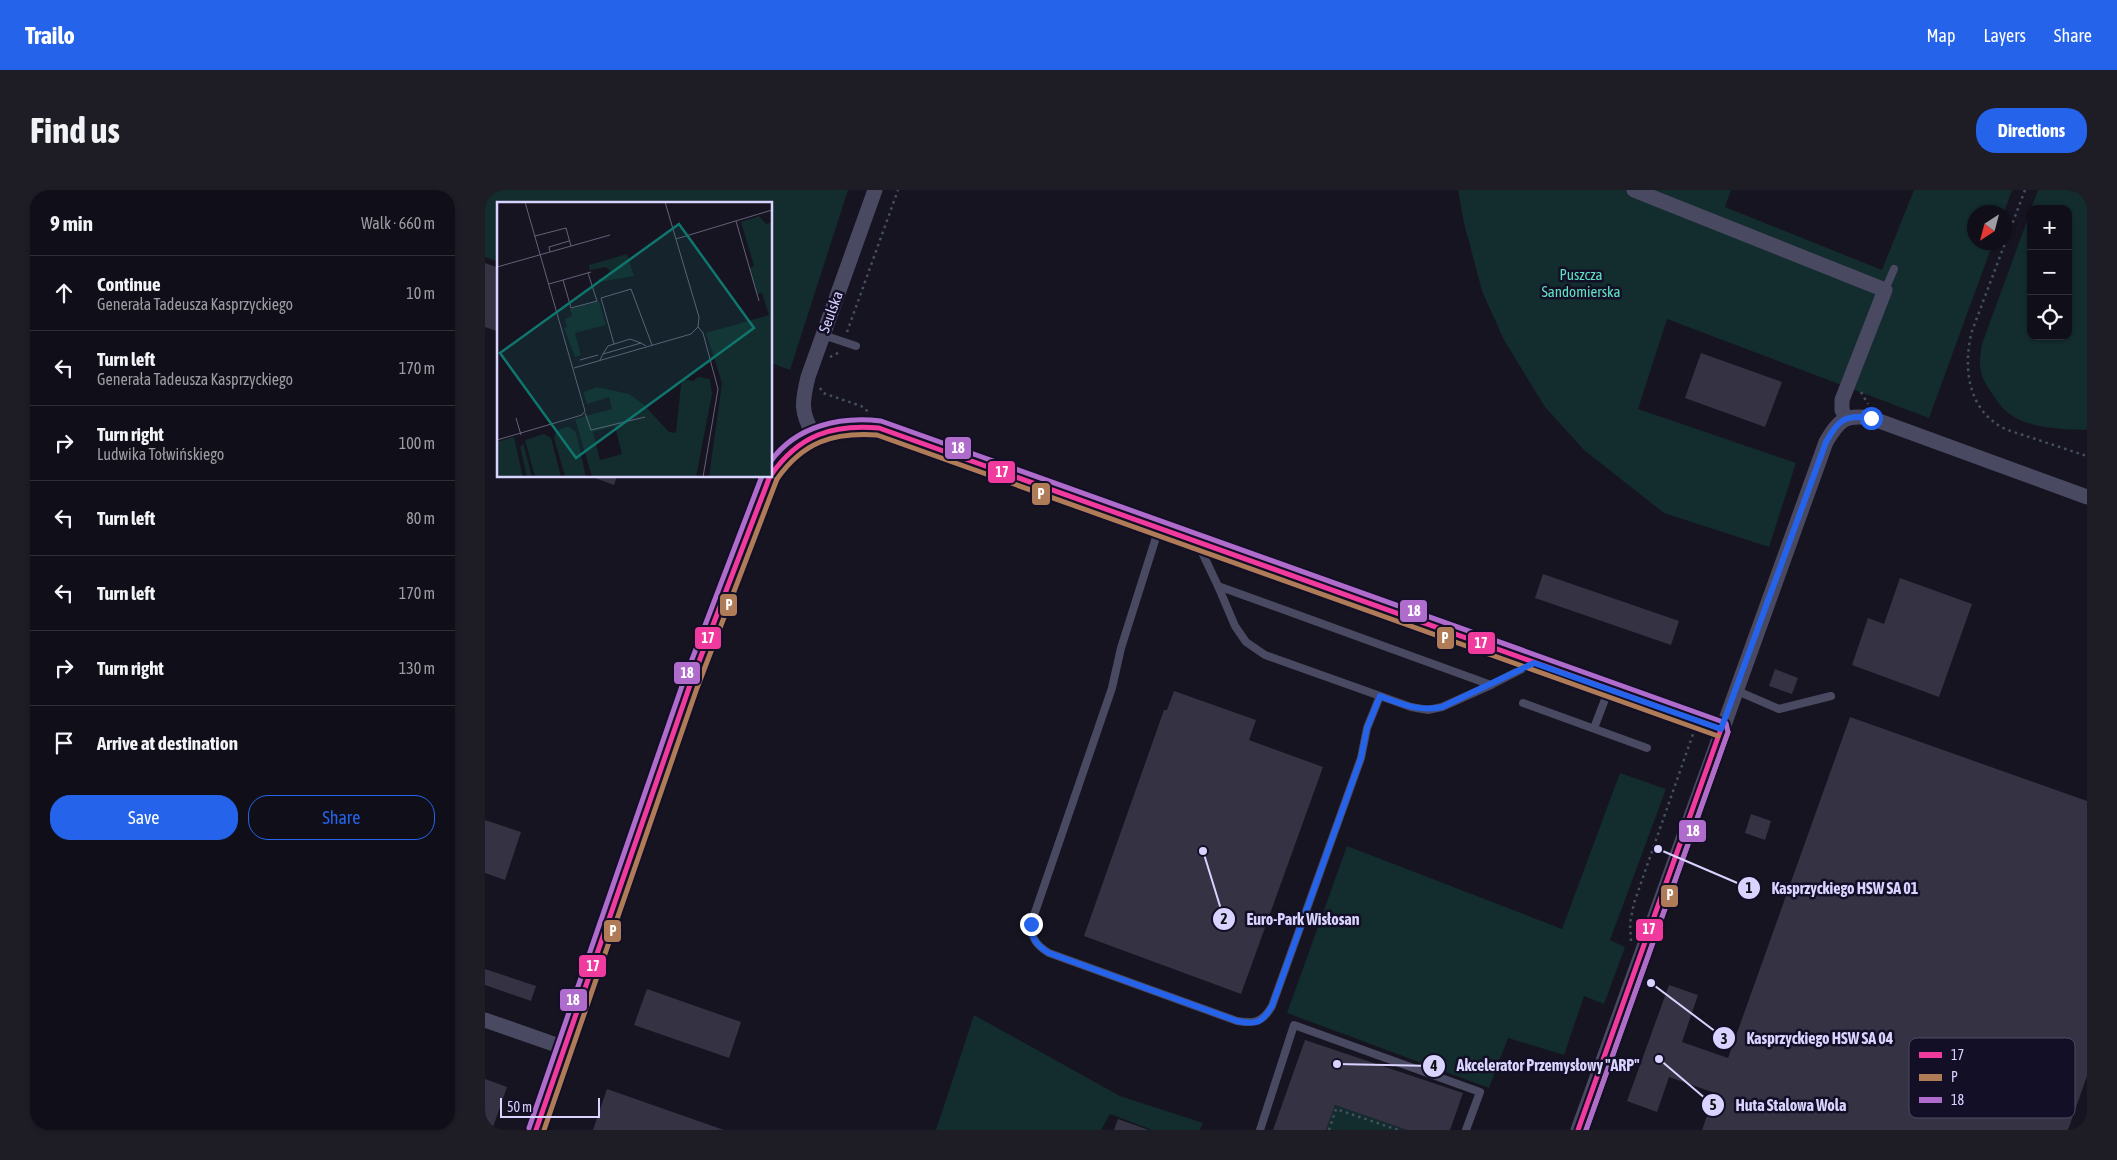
<!DOCTYPE html>
<html lang="en">
<head>
<meta charset="utf-8">
<style>
	:root { --surface:#100f19; --page:#1e1d26; --text:#f1f3f6; --muted:#9c9ca2; --line:#302f38; --accent:#2563eb }
	body { margin:0; font-family:"Asap Condensed",sans-serif; background:var(--page); color:var(--text) }
	.controls { position:absolute; right:15px; top:15px; display:grid; overflow:hidden; border-radius:10px; box-shadow:0 1px 4px #0004 }
	.controls button { width:45px; height:45px; display:grid; place-items:center; padding:0; border:0; border-bottom:1px solid var(--line); background:var(--surface); color:var(--text); font:25px sans-serif }
	.compass { position:absolute; left:1482px; top:15px; width:45px; height:45px; border-radius:50%; background:var(--surface); box-shadow:0 1px 4px #0004; rotate:216deg }
	.scale { position:absolute; left:15px; bottom:12px; width:100px; box-sizing:border-box; padding-left:5px; border:2px solid #d9d4ff; border-top:0; font-size:14px; line-height:18px; white-space:nowrap; color:#d9d4ff; -webkit-text-stroke:4px #130f26; paint-order:stroke }
	.stop { position:absolute; width:15px; height:15px; margin:-11px; border:4px solid #2563eb; border-radius:50%; background:#fff }
	.stop.end { background:#2563eb; border-color:#fff; box-shadow:0 1px 5px #0008 }
	.list { margin:0; padding:0; list-style:none }
	h2 { display:flex; justify-content:space-between; align-items:center; height:65px; margin:0; padding:0 20px; font-size:21px }
	h2 small { font-size:16px; font-weight:400; color:var(--muted) }
	.list li { display:grid; grid-template-columns:32px 1fr auto; gap:15px; align-items:center; box-sizing:border-box; height:75px; padding:0 20px; border-top:1px solid var(--line) }
	.list b { display:block; font-size:19px; white-space:nowrap }
	.list p { margin:0; font-size:16px; white-space:nowrap; color:var(--muted) }
	.list em { font-size:16px; font-style:normal; color:var(--muted) }
	.actions { display:flex; gap:10px; padding:15px 20px }
	.actions a { flex:1; padding:11px 0; border:1px solid var(--accent); border-radius:20px; text-align:center; font-size:18px; color:var(--accent) }
	.actions .main { background:var(--accent); color:#fff }
	.icon { flex:none; width:28px; height:28px; fill:none; stroke:currentColor; stroke-width:2; stroke-linecap:round; stroke-linejoin:round }
	.map { position:relative; flex:none; width:1602px; height:940px; overflow:hidden; border-radius:20px }
	header { display:flex; align-items:center; gap:30px; box-sizing:border-box; height:70px; padding:0 25px; background:var(--accent); color:#fff }
	header strong { font-size:24px }
	nav { display:flex; gap:28px; margin-inline-start:auto; font-size:18px }
	.intro { display:flex; align-items:center; justify-content:space-between; box-sizing:border-box; height:120px; padding:0 30px }
	h1 { margin:0; font-size:35px }
	.button { padding:12px 22px; border-radius:20px; background:var(--accent); color:#fff; font-size:18px; font-weight:700 }
	main { display:flex; gap:30px; padding:0 30px }
	aside { flex:1; background:var(--surface); border-radius:20px; box-shadow:0 1px 4px #0004 }
	.map>svg:first-child { display:block }
</style>
</head>
<body>
<header>
<strong>Trailo</strong>
<nav><a>Map</a><a>Layers</a><a>Share</a></nav>
</header>
<div class="intro"><h1>Find us</h1><a class="button">Directions</a></div>
<main>
<aside>
<h2>9 min<small>Walk · 660 m</small></h2>
<ul class="list">
<li><svg class="icon" aria-label="ahead" viewBox="0 0 24 24"><path d="M12 20V5M6 11l6-6 6 6"/></svg><div><b>Continue</b><p>Generała Tadeusza Kasprzyckiego</p></div><em>10 m</em></li>
<li><svg class="icon" aria-label="left" viewBox="0 0 24 24"><path d="M17 20v-9H6M10 6l-5 5 5 5"/></svg><div><b>Turn left</b><p>Generała Tadeusza Kasprzyckiego</p></div><em>170 m</em></li>
<li><svg class="icon" aria-label="right" viewBox="0 0 24 24"><path d="M7 20v-9h11M14 6l5 5-5 5"/></svg><div><b>Turn right</b><p>Ludwika Tołwińskiego</p></div><em>100 m</em></li>
<li><svg class="icon" aria-label="left" viewBox="0 0 24 24"><path d="M17 20v-9H6M10 6l-5 5 5 5"/></svg><div><b>Turn left</b></div><em>80 m</em></li>
<li><svg class="icon" aria-label="left" viewBox="0 0 24 24"><path d="M17 20v-9H6M10 6l-5 5 5 5"/></svg><div><b>Turn left</b></div><em>170 m</em></li>
<li><svg class="icon" aria-label="right" viewBox="0 0 24 24"><path d="M7 20v-9h11M14 6l5 5-5 5"/></svg><div><b>Turn right</b></div><em>130 m</em></li>
<li><svg class="icon" aria-label="arrive" viewBox="0 0 24 24"><path d="M6 21V4h12l-3 4 3 4H6"/></svg><div><b>Arrive at destination</b></div></li>
</ul>
<div class="actions"><a class="main">Save</a><a>Share</a></div>
</aside>
<div class="map">
<svg width="1602" height="940" viewBox="0 0 1602 940">
	<rect width="100%" height="100%" fill="#161421"/>
	<g fill="#132c2d">
		<path d="M0,0H363L305,180L286,173V14H14V72L0,67Z"/>
		<path d="M973,0H1246L1240,17L1397,80L1429,0H1527L1519,22H1490V52L1508,53L1444,228L1182,129L1153,219L1311,273L1284,357L1179,323L1099,260L1060,217L1019,150L997,101L979,33Z"/>
		<path d="M1553,0H1602V240C1577,239 1539,239 1520,220C1515,216 1512,210 1508,205C1494,185 1493,177 1497,154L1546,20V146H1583V19H1546Z"/>
		<path d="M1135,583L1181,599L1125,750L1140,757L1119,814L1099,806L1079,865L1023,848L1004,898L802,823L862,656L1077,739Z"/>
		<path d="M489,825L635,906L718,933L715,940H667L625,924L616,940H451Z"/>
		<path d="M850,915L922,940H841Z"/>
	</g>
	<g fill="#343243">
		<path d="M0,73L14,78V142L0,137Z"/>
		<path d="M1216,163L1297,192L1280,237L1200,208Z"/>
		<path d="M105,286H132L129,295Z"/>
		<path d="M1058,384L1194,431L1186,455L1050,408Z"/>
		<path d="M1415,388L1487,414L1454,507L1367,475L1383,428L1399,434Z"/>
		<path d="M1290,479L1313,488L1307,504L1284,496Z"/>
		<path d="M689,501L771,530L764,550L838,577L756,804L599,746L679,520H682Z"/>
		<path d="M1365,527L1602,611V886L1583,940H1217L1230,903L1184,887L1172,922L1142,911L1184,795L1213,805L1197,852L1243,868Z"/>
		<path d="M1266,624L1286,631L1280,650L1260,643Z"/>
		<path d="M0,630L36,642L20,690L0,683Z"/>
		<path d="M0,779L51,796L46,811L0,795Z"/>
		<path d="M162,799L256,832L244,868L149,835Z"/>
		<path d="M820,850L978,903L965,940H922L850,915L841,940H788Z"/>
		<path d="M0,889L22,897L7,940H0Z"/>
		<path d="M122,899L239,940H108Z"/>
		<path d="M633,929L664,940H629Z"/>
	</g>
	<g fill="none" stroke-linecap="round" stroke-linejoin="round">
		<g stroke="#44505f" stroke-width="2.5" stroke-dasharray="2.5 4" stroke-linecap="butt">
			<path d="M1540,0L1487,141C1479,172 1481,211 1509,232C1518,240 1533,243 1544,247C1563,253 1583,260 1602,266"/>
			<path d="M362,142L413,0"/>
			<path d="M345,167L355,162"/>
			<path d="M335,198L338,203L376,216L381,219L383,224"/>
			<path d="M1376,202L1383,214"/>
			<path d="M1146,751L1145,733L1149,713L1208,544"/>
			<path d="M844,940L851,919L913,940"/>
		</g>
		<g stroke="#4a4962" stroke-width="8">
			<path d="M1400,100L1409,79"/>
			<path d="M338,145L371,156"/>
			<path d="M674,338L636,458L627,498L546,734C546,748 552,756 564,763L752,831C769,834 778,832 787,816L876,568L882,538L895,506"/>
			<path d="M713,354L733,396L1006,495L1049,473"/>
			<path d="M733,396L750,436L761,452L780,465L926,517L943,520L957,517L1006,495"/>
			<path d="M1250,500L1294,519L1346,506"/>
			<path d="M1038,513L1162,558"/>
			<path d="M1109,538L1124,499"/>
			<path d="M775,940L809,835L995,902L981,940"/>
		</g>
		<g stroke="#4a4962" stroke-width="15">
			<path d="M1149,0L1400,100L1357,210V220L1361,228"/>
			<path d="M329,245C315,222 317,212 323,187L390,0"/>
			<path d="M286,285C309,245 351,232 394,238L1236,539"/>
			<path d="M0,830L80,858"/>
			<path d="M51,940L205,495L285,286"/>
			<path d="M1093,940L1341,252C1354,230 1360,224 1386,228L1602,307"/>
		</g>
		<defs>
			<g id="bus-1">
				<path d="M286,285C314,245 347,234 394,238L1236,539"/>
				<path d="M51,940L205,495L285,286"/>
				<path d="M1093,940L1236,539"/>
			</g>
			<g id="bus-2">
				<path d="M292,289C318,252 348,242 392,245L1233,546"/>
				<path d="M59,940L212,498L292,289"/>
				<path d="M1101,940L1243,542"/>
			</g>
			<g id="bus-3">
				<path d="M286,271C311,236 355,226 396,231L1241,533L1243,542L1101,940"/>
				<path d="M44,938L198,493L277,286"/>
			</g>
		</defs>
		<use href="#bus-1" stroke="#130f26" stroke-width="9"/>
		<use href="#bus-2" stroke="#130f26" stroke-width="9"/>
		<use href="#bus-3" stroke="#130f26" stroke-width="9"/>
		<use href="#bus-1" stroke="#f13a9d" stroke-width="5"/>
		<use href="#bus-2" stroke="#b07c57" stroke-width="5"/>
		<use href="#bus-3" stroke="#b06ccc" stroke-width="5"/>
	</g>
	<g fill="none" stroke-linecap="round" stroke-linejoin="round">
		<path stroke="#2563eb" stroke-width="6" d="M546,734C546,748 552,756 564,763L752,831C771,835 777,833 787,816L876,568L882,538L895,506C917,514 933,522 957,517L1049,473L1236,539L1341,252C1353,230 1360,224 1386,228"/>
	</g>
	<g text-anchor="middle" stroke-width="5" stroke-linejoin="round" paint-order="stroke">
		<g font-size="15" fill="#5fe0c0" stroke="#130f26">
			<text x="1096" y="90">Puszcza<tspan x="1096" dy="17">Sandomierska</tspan></text>
		</g>
		<g font-size="15" fill="#d9d4ff" stroke="#130f26">
			<text transform="translate(346 122) rotate(-70)" y="5">Seulska</text>
		</g>
	</g>
	<g transform="translate(12 12)">
		<rect width="275" height="275" fill="#161421"/>
		<path d="M262,14L269,22L275,20V275H212L225,181L209,131L272,113L265,91L260,92L252,66L257,64L244,20ZM130,52L137,74L102,80L101,77L113,74L112,67L108,65L93,68L92,63ZM102,99L109,123L78,131L84,153L78,155L67,126L70,125L68,117L75,114L73,107ZM201,175L213,177L215,192L199,275H95L78,217L115,207L112,195L90,202L86,190L100,185L132,192L146,202L172,230L179,231L184,183L187,177L196,179ZM118,224L125,252L103,258L96,230ZM71,224L79,230L89,275L68,274L57,236L59,229ZM47,232L54,236L64,275H38L28,238ZM17,235L26,275H0V240ZM26,242L27,244L35,275H30L23,245Z" fill="#132c2d" fill-rule="evenodd"/>
		<path fill="none" stroke="#64617a" stroke-width="1" d="M239,19L262,99M38,34L69,26L74,44M179,37L275,8M53,50L52,45L72,39M0,65L113,33M66,78L74,106L100,99L91,71M52,82L94,70M201,125L206,131L221,187L206,275M117,142L104,96L134,87L155,143M106,152L111,144L133,137L144,141M83,158L101,153M103,158L106,152L144,141L149,144M77,166L194,132L201,125L202,115L168,0M88,211L94,228L148,215M19,216L24,233M0,238L85,213L88,209L28,0"/>
		<path fill="#0f766e" fill-opacity="0.15" stroke="#0f766e" stroke-width="2.5" d="M182,22L257,126L79,256L3,151Z"/>
		<rect width="275" height="275" fill="none" stroke="#d9d4ff" stroke-width="2.5"/>
	</g>
	<rect x="1424" y="848" width="166" height="80" rx="8" fill="#130f26" stroke="#4e4a67" stroke-width="1"/>
	<rect x="1434" y="862" width="23" height="6" fill="#f13a9d"/>
	<rect x="1434" y="884" width="23" height="7" fill="#b07c57"/>
	<rect x="1434" y="907" width="23" height="6" fill="#b06ccc"/>
	<g font-size="14" fill="#d9d4ff">
		<text x="1466" y="870">17</text>
		<text x="1466" y="892">P</text>
		<text x="1466" y="915">18</text>
	</g>
	<path fill="none" stroke="#d9d4ff" stroke-width="2" d="M1173 659L1264 698M718 661L739 729M1166 793L1239 848M852 874L949 876M1174 869L1228 915"/>
	<g fill="#d9d4ff" stroke="#130f26" stroke-width="2">
		<circle cx="1173" cy="659" r="5"/>
		<circle cx="718" cy="661" r="5"/>
		<circle cx="1166" cy="793" r="5"/>
		<circle cx="852" cy="874" r="5"/>
		<circle cx="1174" cy="869" r="5"/>
		<circle cx="1264" cy="698" r="12"/>
		<circle cx="739" cy="729" r="12"/>
		<circle cx="1239" cy="848" r="12"/>
		<circle cx="949" cy="876" r="12"/>
		<circle cx="1228" cy="915" r="12"/>
	</g>
	<g font-size="15" text-anchor="middle" font-weight="bold" fill="#111">
		<text x="1264" y="703">1</text>
		<text x="739" y="734">2</text>
		<text x="1239" y="854">3</text>
		<text x="949" y="881">4</text>
		<text x="1228" y="920">5</text>
	</g>
	<g font-size="16" text-anchor="middle" font-weight="bold" fill="#d9d4ff" stroke="#130f26" stroke-width="5" stroke-linejoin="round" paint-order="stroke">
		<text x="1360" y="704">Kasprzyckiego HSW SA 01</text>
		<text x="818" y="735">Euro-Park Wisłosan</text>
		<text x="1335" y="854">Kasprzyckiego HSW SA 04</text>
		<text x="1063" y="881">Akcelerator Przemysłowy "ARP"</text>
		<text x="1306" y="921">Huta Stalowa Wola</text>
	</g>
	<g stroke="#130f26" stroke-width="2">
		<rect x="459" y="246" width="28" height="24" rx="5" fill="#b06ccc"/>
		<rect x="502" y="270" width="29" height="24" rx="5" fill="#f13a9d"/>
		<rect x="546" y="292" width="20" height="24" rx="5" fill="#b07c57"/>
		<rect x="234" y="403" width="19" height="24" rx="5" fill="#b07c57"/>
		<rect x="914" y="409" width="29" height="24" rx="5" fill="#b06ccc"/>
		<rect x="209" y="436" width="28" height="24" rx="5" fill="#f13a9d"/>
		<rect x="951" y="436" width="19" height="24" rx="5" fill="#b07c57"/>
		<rect x="982" y="441" width="29" height="24" rx="5" fill="#f13a9d"/>
		<rect x="188" y="471" width="28" height="24" rx="5" fill="#b06ccc"/>
		<rect x="1193" y="629" width="29" height="24" rx="5" fill="#b06ccc"/>
		<rect x="1175" y="694" width="19" height="24" rx="5" fill="#b07c57"/>
		<rect x="1150" y="728" width="29" height="24" rx="5" fill="#f13a9d"/>
		<rect x="118" y="729" width="19" height="24" rx="5" fill="#b07c57"/>
		<rect x="93" y="764" width="29" height="24" rx="5" fill="#f13a9d"/>
		<rect x="74" y="798" width="29" height="24" rx="5" fill="#b06ccc"/>
	</g>
	<g font-size="14" text-anchor="middle" font-weight="bold" fill="#fff">
		<text x="473" y="263">18</text>
		<text x="517" y="287">17</text>
		<text x="556" y="309">P</text>
		<text x="244" y="420">P</text>
		<text x="929" y="426">18</text>
		<text x="223" y="453">17</text>
		<text x="960" y="453">P</text>
		<text x="996" y="458">17</text>
		<text x="202" y="488">18</text>
		<text x="1208" y="646">18</text>
		<text x="1185" y="710">P</text>
		<text x="1164" y="744">17</text>
		<text x="128" y="746">P</text>
		<text x="108" y="781">17</text>
		<text x="88" y="815">18</text>
	</g>
</svg>
<div class="controls">
<button>+</button>
<button>−</button>
<button><svg class="icon" aria-label="locate" viewBox="0 0 24 24"><circle cx="12" cy="12" r="6"/><path d="M12 2v4M12 18v4M2 12h4M18 12h4"/></svg></button>
</div>
<svg class="compass" viewBox="-18 -18 36 36"><path d="M0-13l5 13h-10z" fill="#e53935"/><path d="M0 13l5-13h-10z" fill="#9c9ca2"/></svg>
<div class="scale">50 m</div>
<div class="stop" style="left:1386px;top:228px"></div>
<div class="stop end" style="left:546px;top:734px"></div>
</div>
</main>
</body>
</html>
